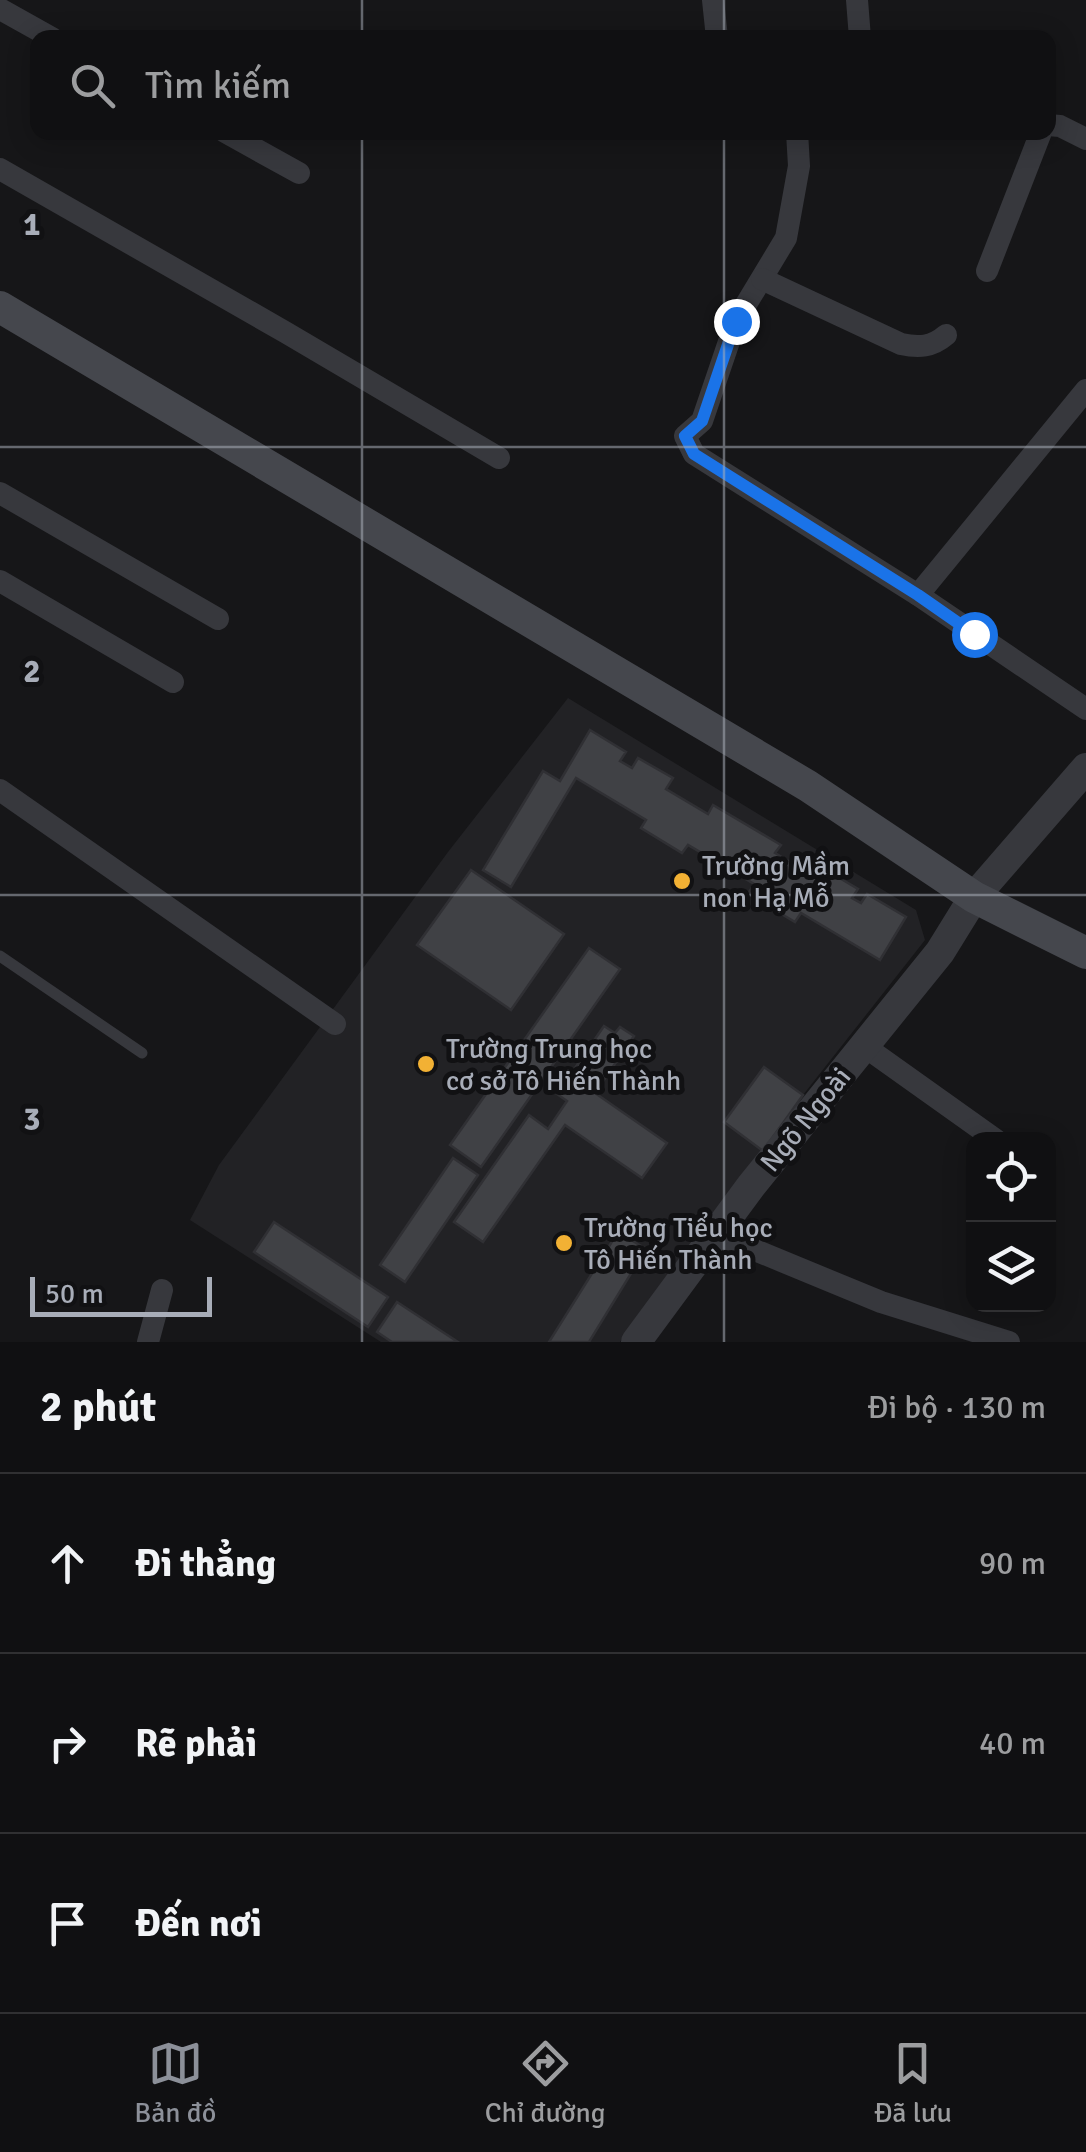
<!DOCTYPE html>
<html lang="vi">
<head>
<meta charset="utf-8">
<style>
	:root { --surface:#101012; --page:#19191b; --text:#f1f3f6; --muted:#9c9d9f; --line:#303032; --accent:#8c9099 }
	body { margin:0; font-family:Signika,sans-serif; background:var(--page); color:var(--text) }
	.controls { position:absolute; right:30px; bottom:30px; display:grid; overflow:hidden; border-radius:20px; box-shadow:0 5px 25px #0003 }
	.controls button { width:90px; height:90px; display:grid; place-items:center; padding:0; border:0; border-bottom:2px solid var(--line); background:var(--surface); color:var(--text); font:50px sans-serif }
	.scale { position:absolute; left:30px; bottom:25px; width:182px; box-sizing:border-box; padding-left:10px; border:5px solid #a8adb8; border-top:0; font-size:28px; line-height:35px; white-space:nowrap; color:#a8adb8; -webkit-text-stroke:8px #111113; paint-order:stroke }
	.stop { position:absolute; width:30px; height:30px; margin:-22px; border:8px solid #1a73e8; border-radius:50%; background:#fff }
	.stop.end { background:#1a73e8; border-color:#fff; box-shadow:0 2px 10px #0008 }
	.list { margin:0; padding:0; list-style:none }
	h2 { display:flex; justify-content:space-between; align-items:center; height:130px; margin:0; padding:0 40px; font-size:42px }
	h2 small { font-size:32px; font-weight:400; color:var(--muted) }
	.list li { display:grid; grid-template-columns:65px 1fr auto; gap:30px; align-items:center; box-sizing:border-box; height:180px; padding:0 40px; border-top:2px solid var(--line) }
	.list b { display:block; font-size:38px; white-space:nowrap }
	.list em { font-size:32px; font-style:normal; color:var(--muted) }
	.icon { flex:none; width:55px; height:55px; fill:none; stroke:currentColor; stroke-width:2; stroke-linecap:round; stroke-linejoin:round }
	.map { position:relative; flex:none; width:1086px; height:1342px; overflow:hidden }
	.search { position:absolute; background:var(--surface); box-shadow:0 5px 25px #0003; left:30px; right:30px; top:30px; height:110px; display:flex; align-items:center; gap:25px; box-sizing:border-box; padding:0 35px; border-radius:20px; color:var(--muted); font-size:38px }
	.sheet { height:670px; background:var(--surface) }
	nav { display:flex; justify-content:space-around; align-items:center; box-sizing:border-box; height:140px; border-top:2px solid var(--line); background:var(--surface); font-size:28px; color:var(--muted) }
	nav a { display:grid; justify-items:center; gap:5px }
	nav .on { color:var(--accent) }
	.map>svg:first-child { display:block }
</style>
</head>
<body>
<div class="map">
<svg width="1086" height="1342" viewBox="0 0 1086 1342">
	<rect width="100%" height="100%" fill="#161618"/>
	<path fill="#222225" d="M568,698L916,910L925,940L803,1095L620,1342H381L190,1220L219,1165L448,852Z"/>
	<g fill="#404145" stroke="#303034" stroke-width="2.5">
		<path d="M590,730L626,752L620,761L632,768L638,758L673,778L666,789L708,814L713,805L781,845L775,853L816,877L821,867L858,889L852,898L861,903L867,894L906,917L880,960L801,913L795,922L748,894L754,884L688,845L682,853L641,828L646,820L576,778L511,887L483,870L543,771L560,781Z"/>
		<path d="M471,870L564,934L511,1010L417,945Z"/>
		<path d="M589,948L620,969L481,1167L450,1145Z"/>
		<path d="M604,1026L615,1033L620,1027L634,1036L595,1093L667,1143L642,1178L565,1125L483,1242L454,1222L529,1115L548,1129L567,1101L557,1094Z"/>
		<path d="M764,1067L803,1095L763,1151L724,1122Z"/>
		<path d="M453,1158L478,1175L405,1282L380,1265Z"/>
		<path d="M274,1222L388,1297L368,1327L254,1252Z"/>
		<path d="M618,1232L646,1249L589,1342H549Z"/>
		<path d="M397,1302L458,1342H392L377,1332Z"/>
	</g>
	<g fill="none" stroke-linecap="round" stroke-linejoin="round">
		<path stroke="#37383d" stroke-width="11" d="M0,956L142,1053"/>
		<g stroke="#37383d" stroke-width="22">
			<path d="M713,0L717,38"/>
			<path d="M857,0L860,38"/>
			<path d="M0,9L52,38"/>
			<path d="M1048,125L1060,126L1086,139"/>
			<path d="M225,132L299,173"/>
			<path d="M797,132L799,166L786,238L736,321L702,421L685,436L694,454L918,595L1086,709"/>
			<path d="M0,169L285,332L499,458"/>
			<path d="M987,271L1041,132"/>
			<path d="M762,279L901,344C919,348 932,347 946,335"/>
			<path d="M0,493L218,619"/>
			<path d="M0,581L173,682"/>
			<path d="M918,595L1086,390"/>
			<path d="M0,790L335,1024"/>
			<path d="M864,1046L996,1140"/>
			<path d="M716,1234L881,1302L1009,1342"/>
			<path d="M148,1342L162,1290"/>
		</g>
		<path stroke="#37383d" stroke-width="30" d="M636,1342L751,1186L940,952L974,897L1086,768"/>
		<path stroke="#45474d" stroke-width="32" d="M0,307L808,786L974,897L1086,953"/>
	</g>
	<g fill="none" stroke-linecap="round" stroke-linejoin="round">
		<path stroke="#1a73e8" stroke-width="12" d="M736,321L702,421L685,436L694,454L918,595L974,634"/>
	</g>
	<path fill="none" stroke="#a8adb8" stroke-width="2.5" stroke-opacity="0.55" d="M362,0V38M724,0V38M362,132V1342M724,132V1342M0,447H1086M0,895H1086"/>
	<g fill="#f2b134" stroke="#111113" stroke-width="4">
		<circle cx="682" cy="881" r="10"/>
		<circle cx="426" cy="1064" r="10"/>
		<circle cx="564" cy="1243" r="10"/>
	</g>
	<g text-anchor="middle" stroke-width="10" stroke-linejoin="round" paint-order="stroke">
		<g font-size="28" fill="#a8adb8" stroke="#111113" text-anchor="start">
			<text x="702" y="875">Trường Mầm<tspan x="702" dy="32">non Hạ Mỗ</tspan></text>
			<text x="446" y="1058">Trường Trung học<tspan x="446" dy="32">cơ sở Tô Hiến Thành</tspan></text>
			<text x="584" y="1237">Trường Tiểu học<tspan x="584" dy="32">Tô Hiến Thành</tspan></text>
		</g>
		<g font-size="28" fill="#a8adb8" stroke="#111113">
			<text transform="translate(805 1119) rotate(-51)" y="10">Ngõ Ngoài</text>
		</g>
	</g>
	<g font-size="32" text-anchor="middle" font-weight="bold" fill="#a8adb8" stroke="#111113" stroke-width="10" stroke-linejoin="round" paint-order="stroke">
		<text x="32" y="235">1</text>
		<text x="32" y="682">2</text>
		<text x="32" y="1130">3</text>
	</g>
</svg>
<div class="controls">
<button><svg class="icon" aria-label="locate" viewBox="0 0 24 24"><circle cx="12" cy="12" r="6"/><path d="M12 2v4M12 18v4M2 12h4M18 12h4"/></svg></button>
<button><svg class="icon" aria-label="layers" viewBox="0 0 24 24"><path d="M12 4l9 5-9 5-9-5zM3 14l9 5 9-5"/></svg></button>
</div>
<div class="scale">50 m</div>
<div class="stop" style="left:974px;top:634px"></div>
<div class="stop end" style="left:736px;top:321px"></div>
<div class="search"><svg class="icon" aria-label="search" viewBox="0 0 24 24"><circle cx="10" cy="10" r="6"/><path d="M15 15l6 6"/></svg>Tìm kiếm</div>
</div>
<section class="sheet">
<h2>2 phút<small>Đi bộ · 130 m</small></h2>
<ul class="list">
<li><svg class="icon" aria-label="ahead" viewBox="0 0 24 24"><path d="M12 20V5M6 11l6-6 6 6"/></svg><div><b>Đi thẳng</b></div><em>90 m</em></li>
<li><svg class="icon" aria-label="right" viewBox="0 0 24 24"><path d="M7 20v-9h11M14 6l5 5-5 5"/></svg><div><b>Rẽ phải</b></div><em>40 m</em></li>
<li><svg class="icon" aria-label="arrive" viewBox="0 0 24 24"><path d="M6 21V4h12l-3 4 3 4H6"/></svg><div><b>Đến nơi</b></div></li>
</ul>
</section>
<nav>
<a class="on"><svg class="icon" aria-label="map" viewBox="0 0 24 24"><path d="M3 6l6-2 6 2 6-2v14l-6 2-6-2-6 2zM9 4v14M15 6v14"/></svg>Bản đồ</a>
<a><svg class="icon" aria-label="directions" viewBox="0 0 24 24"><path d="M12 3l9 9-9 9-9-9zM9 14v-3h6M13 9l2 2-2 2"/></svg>Chỉ đường</a>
<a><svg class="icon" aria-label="saved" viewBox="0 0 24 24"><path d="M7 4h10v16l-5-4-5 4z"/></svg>Đã lưu</a>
</nav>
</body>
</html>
